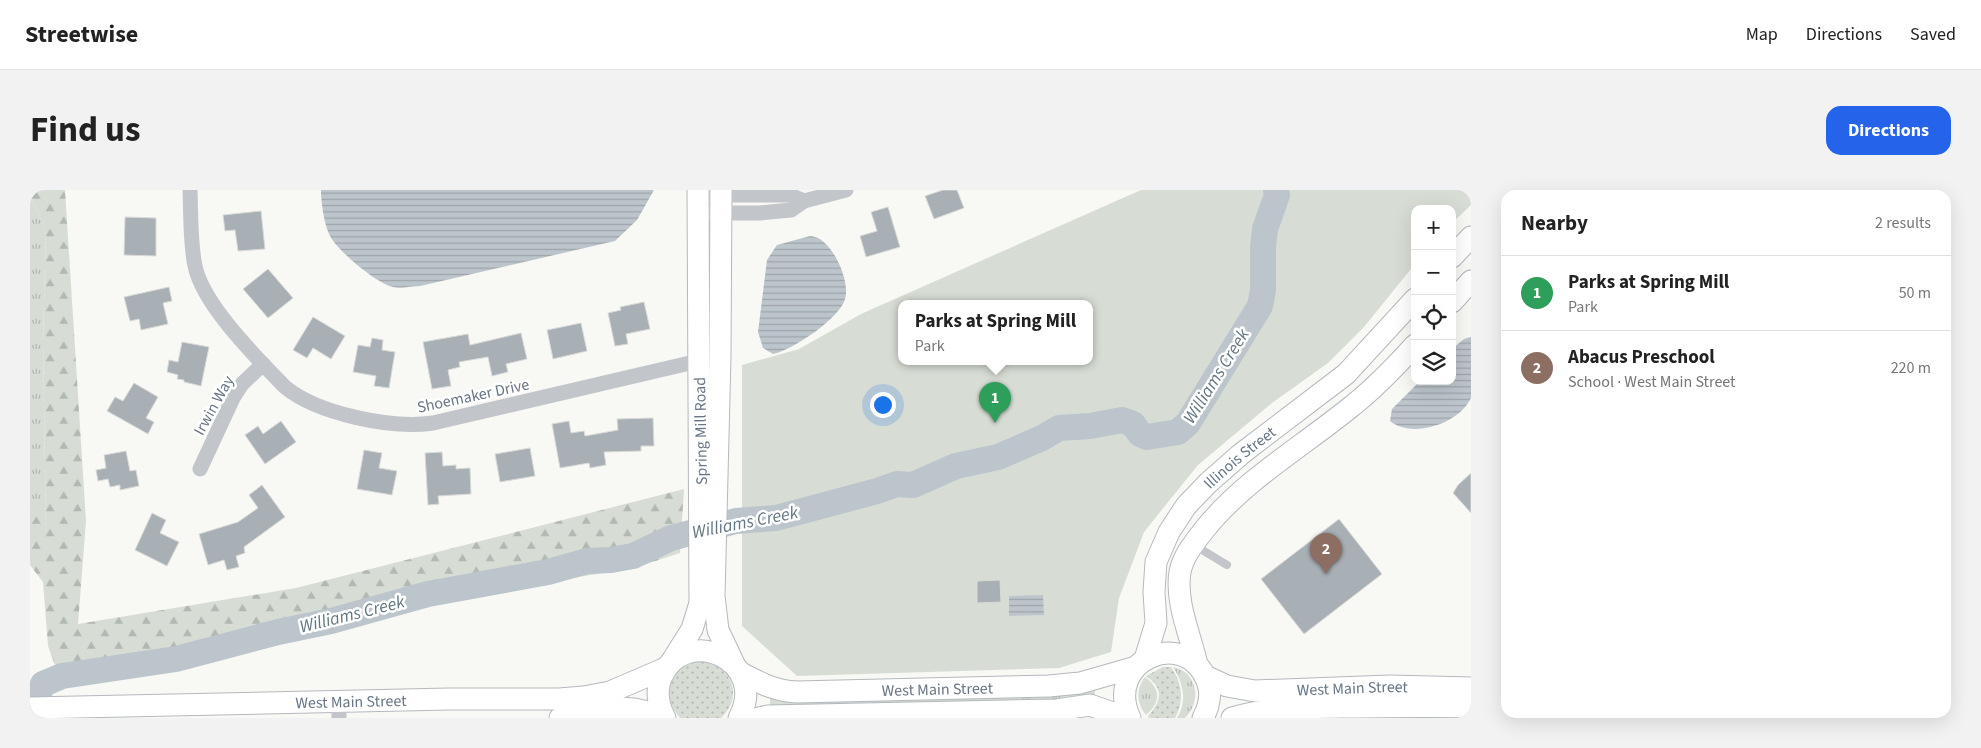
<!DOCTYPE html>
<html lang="en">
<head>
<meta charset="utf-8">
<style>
	:root { --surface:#fff; --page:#f2f2f2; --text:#222; --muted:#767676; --line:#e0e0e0; --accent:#2563eb }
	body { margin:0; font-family:"Source Sans 3",sans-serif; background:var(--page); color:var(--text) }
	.controls { position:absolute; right:15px; top:15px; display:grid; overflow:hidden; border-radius:10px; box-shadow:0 5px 20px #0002 }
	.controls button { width:45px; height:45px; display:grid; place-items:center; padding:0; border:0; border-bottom:1px solid var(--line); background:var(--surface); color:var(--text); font:25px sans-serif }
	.you { position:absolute; left:852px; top:214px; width:18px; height:18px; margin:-12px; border:4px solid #fff; border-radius:50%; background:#1a73e8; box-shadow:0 0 0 8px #1a73e833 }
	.badge { display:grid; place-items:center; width:32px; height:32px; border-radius:50%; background:var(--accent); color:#fff; font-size:16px; font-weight:700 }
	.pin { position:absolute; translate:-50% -41px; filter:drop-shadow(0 1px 2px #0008) }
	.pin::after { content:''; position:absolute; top:26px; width:18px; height:15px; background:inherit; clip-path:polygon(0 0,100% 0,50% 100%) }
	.popup { position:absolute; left:868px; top:110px; width:195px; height:65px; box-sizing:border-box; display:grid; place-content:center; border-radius:10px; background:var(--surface); filter:drop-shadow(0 1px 4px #0005); font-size:16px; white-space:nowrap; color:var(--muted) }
	.popup b { font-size:19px; color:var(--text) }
	.popup::after { content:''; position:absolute; left:50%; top:100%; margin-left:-10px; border:10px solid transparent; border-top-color:var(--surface) }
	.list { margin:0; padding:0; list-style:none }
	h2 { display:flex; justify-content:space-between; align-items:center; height:65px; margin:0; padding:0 20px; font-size:21px }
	h2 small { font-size:16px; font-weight:400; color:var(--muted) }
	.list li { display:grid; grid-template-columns:32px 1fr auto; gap:15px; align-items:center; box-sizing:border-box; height:75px; padding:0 20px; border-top:1px solid var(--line) }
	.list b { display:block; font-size:19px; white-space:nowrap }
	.list p { margin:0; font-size:16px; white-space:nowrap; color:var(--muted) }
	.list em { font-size:16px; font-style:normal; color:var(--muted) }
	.icon { flex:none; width:28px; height:28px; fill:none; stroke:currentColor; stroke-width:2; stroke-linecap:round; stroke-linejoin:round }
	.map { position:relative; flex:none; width:1441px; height:528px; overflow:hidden; border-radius:15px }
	header { display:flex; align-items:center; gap:30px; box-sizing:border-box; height:70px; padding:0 25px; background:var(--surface); border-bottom:1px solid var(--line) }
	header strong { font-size:24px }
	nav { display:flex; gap:28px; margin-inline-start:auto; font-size:18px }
	.intro { display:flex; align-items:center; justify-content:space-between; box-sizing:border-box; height:120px; padding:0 30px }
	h1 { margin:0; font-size:35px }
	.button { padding:12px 22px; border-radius:15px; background:var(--accent); color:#fff; font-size:18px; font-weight:700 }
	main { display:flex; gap:30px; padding:0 30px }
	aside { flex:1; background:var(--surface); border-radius:15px; box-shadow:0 5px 20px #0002 }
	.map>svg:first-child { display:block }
</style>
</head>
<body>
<header>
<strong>Streetwise</strong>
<nav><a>Map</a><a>Directions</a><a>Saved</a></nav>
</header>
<div class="intro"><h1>Find us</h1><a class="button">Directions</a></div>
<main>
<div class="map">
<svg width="1441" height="528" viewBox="0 0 1441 528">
	<defs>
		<pattern id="grass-tufts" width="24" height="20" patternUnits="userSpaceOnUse" patternTransform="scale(1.25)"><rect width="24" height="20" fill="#d7ddd5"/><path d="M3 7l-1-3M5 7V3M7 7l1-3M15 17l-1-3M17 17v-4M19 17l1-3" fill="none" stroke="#b2b8b2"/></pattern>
		<pattern id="forest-firs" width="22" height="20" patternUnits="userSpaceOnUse" patternTransform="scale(1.25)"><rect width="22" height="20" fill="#d7ddd5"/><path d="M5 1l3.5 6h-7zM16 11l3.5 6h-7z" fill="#b2b8b2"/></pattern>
		<pattern id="garden-dots" width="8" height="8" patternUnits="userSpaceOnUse" patternTransform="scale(1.25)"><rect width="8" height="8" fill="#d7ddd5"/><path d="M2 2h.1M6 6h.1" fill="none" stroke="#b2b8b2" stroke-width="1.8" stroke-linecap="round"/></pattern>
		<pattern id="water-rules" width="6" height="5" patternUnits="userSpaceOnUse" patternTransform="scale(1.25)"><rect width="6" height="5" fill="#bcc5cb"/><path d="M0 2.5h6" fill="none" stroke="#9da5aa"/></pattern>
	</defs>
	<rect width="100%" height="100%" fill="#f8f8f5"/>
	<g fill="url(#grass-tufts)">
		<path d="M0,5L16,40L13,152L16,339L0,315Z"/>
		<path d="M1143,477C1168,482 1172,512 1155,528H1147C1158,511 1153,493 1143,477Z"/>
		<path d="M1115,487C1131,499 1131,512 1116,525C1106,513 1106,499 1115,487Z"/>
		<path d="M1065,500V506L1032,510L740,519V508L1042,504Z"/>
	</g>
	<path fill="url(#forest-firs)" d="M0,0H35L56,331L48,434L266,398L654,299L650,363L604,378L444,404L138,481L43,494L24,473L18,456L13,392L0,375V315L16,338L13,152L16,40L0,5Z"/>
	<path fill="#d7ddd5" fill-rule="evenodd" d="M1111,0H1441V15L1422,33V19H1385V74L1334,137L1298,173L1242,213L1168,275L1114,342L1089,408L1081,462L1029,478L767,486L712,436V175L769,159L831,124ZM871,114H1059V172H871Z"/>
	<g fill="url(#garden-dots)">
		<path d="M671,471C701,476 715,505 691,528H650C628,502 639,476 671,471Z"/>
		<path d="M1133,477H1141C1152,493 1155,510 1145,528H1119L1118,526C1131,512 1135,499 1116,486Z"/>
	</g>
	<g fill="url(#water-rules)">
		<path d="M291,0H624L607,30L585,51L390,96C382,96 371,99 363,97C346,93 308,61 300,46C294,35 291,12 291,0Z"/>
		<path d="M780,46C801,46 821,91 815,109C810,128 763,160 743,164L733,158L728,142L737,70L747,55Z"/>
		<path d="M1441,147C1441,157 1441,202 1441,208C1429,234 1382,249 1360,231L1362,219L1390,191H1422V159L1434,149Z"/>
		<path d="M1013,405L1014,425L979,426V406Z"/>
	</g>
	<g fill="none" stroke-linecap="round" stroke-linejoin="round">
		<path stroke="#bcc5cb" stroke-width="26" d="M0,523L13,494L32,486L146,469L248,442L301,431L398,404L518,382L557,371L581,370L603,366L641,348L706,331L746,328L847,301L867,294L883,295L926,276L968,267L1012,248L1029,238L1060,236L1092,230L1103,234L1110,244L1117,247L1148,242L1158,233L1230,116L1233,100V57L1235,39L1247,5L1246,0"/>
	</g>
	<g fill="#a8b0b6" stroke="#dadad8">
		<path d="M913,0H927L934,18L904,29L895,6Z"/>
		<path d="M858,17L870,57L836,67L830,46L847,41L841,22Z"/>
		<path d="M231,21L235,59L208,61L205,40L195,41L193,25Z"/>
		<path d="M95,27L126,28V66L94,65Z"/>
		<path d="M238,79L263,108L238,128L213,99Z"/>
		<path d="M139,97L142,111L133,113L138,134L111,140L109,129L100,131L94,107Z"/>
		<path d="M614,112L620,139L596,144L598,154L585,156L578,123L591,120L590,117Z"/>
		<path d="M283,127L315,146L301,169L283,158L277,168L263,160Z"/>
		<path d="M551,133L557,161L523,169L517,140Z"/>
		<path d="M491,143L497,169L476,174L478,182L462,186L458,167L429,172L430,177L418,180L421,196L402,199L393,152L438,144L440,155Z"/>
		<path d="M342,148L353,150L352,160L365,162L359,198L344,196L346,186L323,182L328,155L340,157Z"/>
		<path d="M152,152L179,157L171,196L154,192V190L147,189L148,185L137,182L139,170L148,172Z"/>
		<path d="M104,193L128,207L116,228L124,232L118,244L77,221L85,207L93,211Z"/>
		<path d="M623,228L624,256H611V261L574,262L576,275L560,278L559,273L530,278L522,234L539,231L541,243L554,241L555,246L588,240L587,229Z"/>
		<path d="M251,231L266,252L235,274L215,245L228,236L233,244Z"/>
		<path d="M500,258L505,286L470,292L465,264Z"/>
		<path d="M334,260L352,263L349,278L367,281L362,305L327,299Z"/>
		<path d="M96,261L100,281L106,280L109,296L90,300V295L80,297L78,289L68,291L66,280L76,278L74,265Z"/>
		<path d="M412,262L413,276L426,275V279L440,278L441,304L408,306L409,314L398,315L395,263Z"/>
		<path d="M1441,283V323L1423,303L1428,295Z"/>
		<path d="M232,295L255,327L214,357L215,363L206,366L209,377L197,380L194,370L178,375L169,344L208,332L228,318L219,305Z"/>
		<path d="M122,323L136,330L130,343L149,352L137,376L105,360Z"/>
		<path d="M1309,329L1352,384L1274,444L1231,389Z"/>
		<path d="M970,390L971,412L947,413V391Z"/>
	</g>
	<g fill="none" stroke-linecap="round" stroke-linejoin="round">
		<defs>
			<g id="secondary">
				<path d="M691,0L690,166L684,406L688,440L704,474"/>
				<path d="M1422,67L1441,47"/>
				<path d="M1422,112L1441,91"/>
				<path id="s1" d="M1115,469L1126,433L1124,402L1126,372L1139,342L1156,316L1178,293L1211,264L1316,184L1385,109"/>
				<path d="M640,474L662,439L670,413L668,0"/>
				<path d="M1167,475C1161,446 1145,413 1150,382C1153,366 1164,353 1174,340C1215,289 1272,257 1322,216C1345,198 1365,177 1385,155"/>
				<path id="s2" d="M711,483C730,493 745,501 767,502L1019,496L1050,493L1106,477"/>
				<path id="s3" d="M1175,486L1197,496L1225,501L1360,496L1441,498"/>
				<path id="s4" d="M0,518L419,509H529L554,507L580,502L636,478"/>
				<path d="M530,528C568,524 595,508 630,528"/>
				<path d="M635,528C628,515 626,501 631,488C655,432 740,471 709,528"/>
				<path d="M729,528L738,526L1027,520L1060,515L1097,528"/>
				<path d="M1100,528C1073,470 1156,436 1177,491C1182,503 1179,517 1173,528"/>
				<path d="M1202,528C1237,517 1274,518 1310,517C1353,517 1397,516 1441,517"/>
			</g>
		</defs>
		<use href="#secondary" stroke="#b4b9be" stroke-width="23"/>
		<path stroke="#c2c5c9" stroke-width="8" d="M1164,355L1197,375"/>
		<g stroke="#c2c5c9" stroke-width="15">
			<path d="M160,0C161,25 160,52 165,76C173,115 227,168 255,197C288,224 361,239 403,233L677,169"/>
			<path d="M668,5H760L774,11"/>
			<path d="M682,23H730L761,20L774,11L816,0"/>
			<path d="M170,279L203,208L212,194L233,174"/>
			<path d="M309,511V528"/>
		</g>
		<use href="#secondary" stroke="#fff" stroke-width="21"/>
	</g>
	<g text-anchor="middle" stroke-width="5" stroke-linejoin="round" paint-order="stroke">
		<g font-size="16" fill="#687685" stroke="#fff">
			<text transform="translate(443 205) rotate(-12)" y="6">Shoemaker Drive</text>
			<text transform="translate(183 215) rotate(-61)" y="6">Irwin Way</text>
			<text transform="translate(670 241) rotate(-91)" y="6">Spring Mill Road</text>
			<text dy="6" stroke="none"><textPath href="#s1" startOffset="235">Illinois Street</textPath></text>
			<text dy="6" stroke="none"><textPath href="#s3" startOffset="150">West Main Street</textPath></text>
			<text dy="6" stroke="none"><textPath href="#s2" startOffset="200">West Main Street</textPath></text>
			<text dy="6" stroke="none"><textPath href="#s4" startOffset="321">West Main Street</textPath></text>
		</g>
		<g font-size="18" font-style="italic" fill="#647781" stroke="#fff">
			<text transform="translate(1186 186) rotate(-58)" y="6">Williams Creek</text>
			<text transform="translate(715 332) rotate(-11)" y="6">Williams Creek</text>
			<text transform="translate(322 424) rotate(-14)" y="6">Williams Creek</text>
		</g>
	</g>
</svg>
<div class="controls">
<button>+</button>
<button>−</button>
<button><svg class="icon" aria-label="locate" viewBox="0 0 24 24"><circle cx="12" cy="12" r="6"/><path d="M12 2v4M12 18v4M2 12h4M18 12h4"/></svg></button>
<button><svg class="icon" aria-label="layers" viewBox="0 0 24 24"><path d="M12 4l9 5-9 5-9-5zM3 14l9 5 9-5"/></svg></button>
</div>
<div class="you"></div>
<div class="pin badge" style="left:965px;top:233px;background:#2e9e5b">1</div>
<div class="popup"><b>Parks at Spring Mill</b>Park</div>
<div class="pin badge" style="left:1296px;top:384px;background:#8d6e63">2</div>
</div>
<aside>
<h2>Nearby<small>2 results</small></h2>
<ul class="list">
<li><span class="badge" style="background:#2e9e5b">1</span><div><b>Parks at Spring Mill</b><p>Park</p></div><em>50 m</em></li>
<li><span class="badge" style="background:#8d6e63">2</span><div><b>Abacus Preschool</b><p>School · West Main Street</p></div><em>220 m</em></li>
</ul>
</aside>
</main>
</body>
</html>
